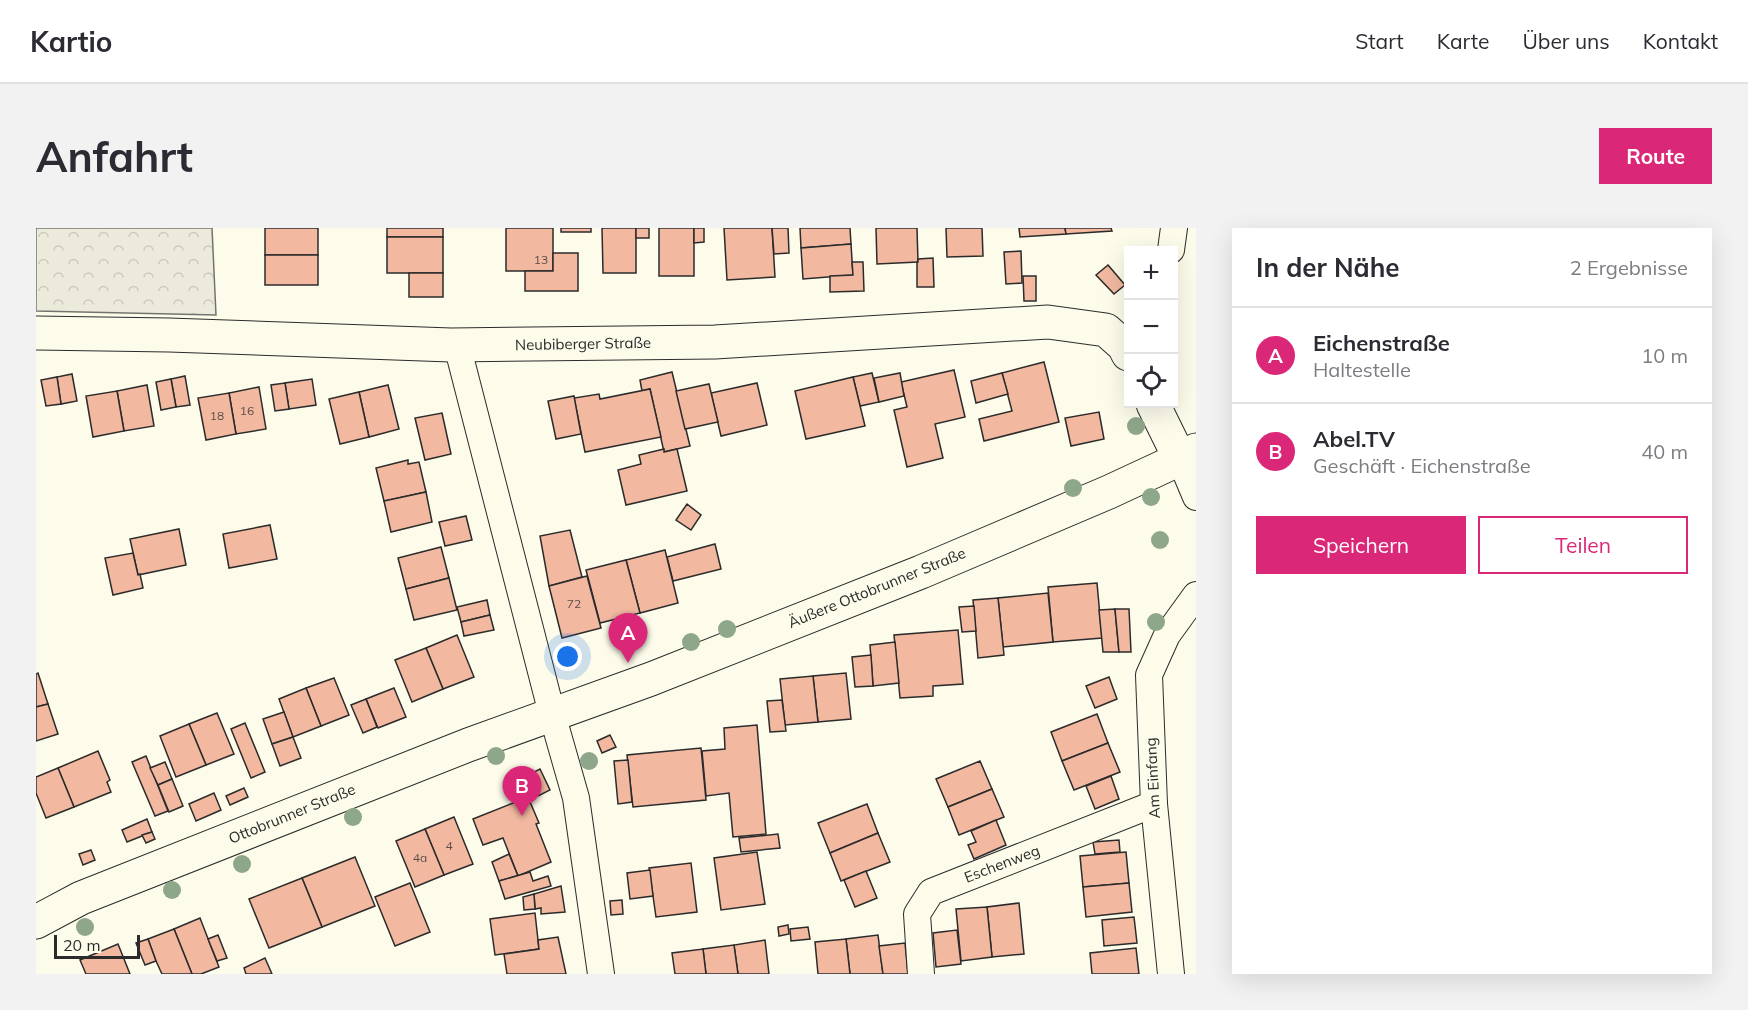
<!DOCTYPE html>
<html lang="de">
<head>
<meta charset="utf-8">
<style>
	:root { --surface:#fff; --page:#f2f2f3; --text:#2b2b33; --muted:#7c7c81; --line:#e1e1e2; --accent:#db2777 }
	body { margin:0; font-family:Mulish,sans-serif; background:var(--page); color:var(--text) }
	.controls { position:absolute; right:18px; top:18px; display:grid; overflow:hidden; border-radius:0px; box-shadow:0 6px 24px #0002 }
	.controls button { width:54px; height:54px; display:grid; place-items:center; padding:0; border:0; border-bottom:2px solid var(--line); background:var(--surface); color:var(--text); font:30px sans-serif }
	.scale { position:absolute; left:18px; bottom:15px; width:86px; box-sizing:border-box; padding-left:6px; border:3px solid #2b2b2b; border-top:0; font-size:16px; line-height:21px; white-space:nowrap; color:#2b2b2b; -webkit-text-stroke:4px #fdfbea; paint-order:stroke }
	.you { position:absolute; left:532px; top:429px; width:21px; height:21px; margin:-15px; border:4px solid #fff; border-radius:50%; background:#1a73e8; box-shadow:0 0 0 9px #1a73e833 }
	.badge { display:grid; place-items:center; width:39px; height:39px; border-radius:50%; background:var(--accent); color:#fff; font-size:20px; font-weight:700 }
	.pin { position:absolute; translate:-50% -50px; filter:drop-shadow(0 2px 3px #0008) }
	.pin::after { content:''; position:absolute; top:32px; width:21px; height:18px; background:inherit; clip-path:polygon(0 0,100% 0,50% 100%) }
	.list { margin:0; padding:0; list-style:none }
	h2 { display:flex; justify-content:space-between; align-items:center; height:78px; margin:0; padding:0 24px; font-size:26px }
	h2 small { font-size:20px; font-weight:400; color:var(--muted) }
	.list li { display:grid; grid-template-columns:39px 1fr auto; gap:18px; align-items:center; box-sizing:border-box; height:96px; padding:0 24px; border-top:2px solid var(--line) }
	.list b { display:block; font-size:22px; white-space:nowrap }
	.list p { margin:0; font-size:20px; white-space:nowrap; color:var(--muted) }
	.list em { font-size:20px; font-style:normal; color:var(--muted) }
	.actions { display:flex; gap:12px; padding:18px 24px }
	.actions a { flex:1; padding:14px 0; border:2px solid var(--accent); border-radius:0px; text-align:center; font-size:21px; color:var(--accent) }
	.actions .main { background:var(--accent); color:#fff }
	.icon { flex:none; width:33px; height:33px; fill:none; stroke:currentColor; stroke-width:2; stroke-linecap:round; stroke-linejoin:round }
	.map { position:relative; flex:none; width:1160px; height:746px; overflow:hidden; border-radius:0px }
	header { display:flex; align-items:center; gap:36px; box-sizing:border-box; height:84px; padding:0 30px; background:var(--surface); border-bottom:2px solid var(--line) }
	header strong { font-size:28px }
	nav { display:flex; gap:33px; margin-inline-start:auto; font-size:21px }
	.intro { display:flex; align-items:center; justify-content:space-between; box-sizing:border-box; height:144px; padding:0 36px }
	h1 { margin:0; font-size:42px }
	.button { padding:15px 27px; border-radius:0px; background:var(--accent); color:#fff; font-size:21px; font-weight:700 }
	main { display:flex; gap:36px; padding:0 36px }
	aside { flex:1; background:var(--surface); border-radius:0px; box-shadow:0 6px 24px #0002 }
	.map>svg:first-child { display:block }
</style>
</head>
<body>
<header>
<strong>Kartio</strong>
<nav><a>Start</a><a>Karte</a><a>Über uns</a><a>Kontakt</a></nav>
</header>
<div class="intro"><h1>Anfahrt</h1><a class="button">Route</a></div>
<main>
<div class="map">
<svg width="1160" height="746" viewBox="0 0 1160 746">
	<defs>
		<pattern id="forest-crowns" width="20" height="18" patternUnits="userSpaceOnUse" patternTransform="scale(1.5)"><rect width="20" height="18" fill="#ecebdb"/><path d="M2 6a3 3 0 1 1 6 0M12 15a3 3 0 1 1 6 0" fill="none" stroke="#cbcabc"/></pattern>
	</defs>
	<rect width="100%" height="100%" fill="#fdfbea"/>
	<path fill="url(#forest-crowns)" stroke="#74746e" stroke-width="1.5" d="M0,0H176L180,87L0,83Z"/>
	<g fill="#f2b8a0" stroke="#2b2b2b" stroke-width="1.5">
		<rect x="229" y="0" width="53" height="27"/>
		<rect x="351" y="0" width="56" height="9"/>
		<rect x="470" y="0" width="47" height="43"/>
		<rect x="525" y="0" width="30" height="4"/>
		<path d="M566,0H600V45H567Z"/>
		<rect x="600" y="0" width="13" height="10"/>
		<rect x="623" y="0" width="35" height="48"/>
		<path d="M658,0H668V14L658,15Z"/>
		<path d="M688,0H736L739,49L691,52Z"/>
		<path d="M736,0H752L753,25L738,26Z"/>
		<path d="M764,0H814L815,16L765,20Z"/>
		<path d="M840,0H881L882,34L841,36Z"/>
		<path d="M910,0H946L947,28L911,29Z"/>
		<path d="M983,0H1029L1030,6L984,9Z"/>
		<path d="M1029,0H1075L1076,3L1030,6Z"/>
		<rect x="351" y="9" width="56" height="36"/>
		<path d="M815,16L817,47L767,51L765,20Z"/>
		<path d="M985,23L986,55L970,56L968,24Z"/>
		<path d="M517,25H542V63H489V43H517Z"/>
		<rect x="229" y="27" width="53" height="30"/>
		<path d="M897,30L898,59H881V34H882V31Z"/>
		<path d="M816,34H827L828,63L794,64V48L817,47Z"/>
		<path d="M1072,37L1089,57L1078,66L1060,47Z"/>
		<rect x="373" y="45" width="34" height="24"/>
		<path d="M987,48H1000V73H988Z"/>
		<path d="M1008,134L1023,194L948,213L943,191L976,183L966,145Z"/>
		<path d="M918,142L929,189L899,196L907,230L871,239L858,182L871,179L865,154Z"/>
		<path d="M636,144L654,218L628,224L614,161L606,163L604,152Z"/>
		<path d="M836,145L843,174L824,178L817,149Z"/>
		<path d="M864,145L868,168L843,174L838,150Z"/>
		<path d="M966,145L972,166L940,175L935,153Z"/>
		<path d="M36,146L41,173L25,176L21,149Z"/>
		<path d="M149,148L154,177L140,179L135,151Z"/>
		<path d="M21,149L25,176L10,178L5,152Z"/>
		<path d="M817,149L829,198L770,211L759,163Z"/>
		<path d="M135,151L140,179L125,182L120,154Z"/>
		<path d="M276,151L280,177L253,181L249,155Z"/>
		<path d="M249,155L253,181L239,183L235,157Z"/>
		<path d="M721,155L731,197L685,208L675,165Z"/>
		<path d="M673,156L682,194L649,201L640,163Z"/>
		<path d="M111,157L118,198L88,203L81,163Z"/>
		<path d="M352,157L363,201L333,209L323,164Z"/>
		<path d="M223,159L230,201L200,206L193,165Z"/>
		<path d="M614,161L625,209L549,224L538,170L563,166L564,171Z"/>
		<path d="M81,163L88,203L57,209L50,168Z"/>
		<path d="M323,164L333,209L304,216L293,171Z"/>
		<path d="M193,165L200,206L170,212L162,170Z"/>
		<path d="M538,168L545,206L520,211L512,173Z"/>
		<path d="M1063,184L1068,211L1035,218L1029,190Z"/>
		<path d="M406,185L415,226L389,232L379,190Z"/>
		<path d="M628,221V224L641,221L651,263L590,277L582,242L605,236L603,227Z"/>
		<path d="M372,232V236L383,234L390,264L348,273L340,240Z"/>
		<path d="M390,264L396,294L355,304L348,273Z"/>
		<path d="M651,276L665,287L655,302L640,292Z"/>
		<path d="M430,288L436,312L409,318L403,294Z"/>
		<path d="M234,297L241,331L193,340L187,306Z"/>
		<path d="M143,301L150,337L102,347L94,311Z"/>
		<path d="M534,302L546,349L513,358L504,308Z"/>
		<path d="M679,316L685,341L637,353L631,329Z"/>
		<path d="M405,319L413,350L370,361L362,330Z"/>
		<path d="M629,322L642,375L604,385L590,332Z"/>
		<path d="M97,325L102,347L104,346L107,360L77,367L69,330Z"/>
		<path d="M590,332L604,385L564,395L550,342Z"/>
		<path d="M551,348L565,400L526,410L513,358Z"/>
		<path d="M413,350L421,382L378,392L370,361Z"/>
		<path d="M1061,355L1066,410L1017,414L1012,359Z"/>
		<path d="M1012,365L1017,414L967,419L962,370Z"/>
		<path d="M962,370L968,427L942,430L937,372Z"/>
		<path d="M451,372L454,387L425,394L421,379Z"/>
		<path d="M938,378L940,403L926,404L923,379Z"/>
		<path d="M1079,381L1083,424H1067L1063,382Z"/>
		<path d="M1079,381H1093L1095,424H1083Z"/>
		<path d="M454,387L458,402L428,408L425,394Z"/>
		<path d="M922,402L927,456L897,458V468L864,470L858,407Z"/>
		<path d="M421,407L438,449L407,461L390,420Z"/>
		<path d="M859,414L863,455L837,458L834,417Z"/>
		<path d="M390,420L407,461L376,474L359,432Z"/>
		<path d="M835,427L837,458L819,459L816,429Z"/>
		<path d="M2,445L12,476L0,479V446Z"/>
		<path d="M810,445L815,491L782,494L777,448Z"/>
		<path d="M777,448L782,494L749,497L744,451Z"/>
		<path d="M1073,449L1081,471L1059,480L1050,458Z"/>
		<path d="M298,450L313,487L285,498L270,460Z"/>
		<path d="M270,460L285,498L257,509L243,471Z"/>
		<path d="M358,460L370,489L342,500L330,471Z"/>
		<path d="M330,471L341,499L327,505L315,477Z"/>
		<path d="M746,472L750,503L734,504L731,473Z"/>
		<path d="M12,476L22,506L0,513V479Z"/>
		<path d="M248,484L257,509L236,516L227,491Z"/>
		<path d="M181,485L198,526L170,537L153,496Z"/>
		<path d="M1061,486L1072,515L1026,533L1015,504Z"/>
		<path d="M209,495L229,544L215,550L195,501Z"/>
		<path d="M153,496L170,537L140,549L124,508Z"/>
		<path d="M721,497L730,606L697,609L693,565L670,568L666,523L689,521L688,500Z"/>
		<path d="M574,507L580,519L566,525L561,513Z"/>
		<path d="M257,509L265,530L244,538L236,516Z"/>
		<path d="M1072,515L1084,544L1038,562L1026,533Z"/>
		<path d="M665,520L670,572L597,579L591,527Z"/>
		<path d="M62,523L74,552L71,554L75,564L38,579L22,540Z"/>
		<path d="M110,528L132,583L119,588L96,534Z"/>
		<path d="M592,532L596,574L582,576L578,533Z"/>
		<path d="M944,533L956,561L912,579L900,551Z"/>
		<path d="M129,534L136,551L122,557L114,540Z"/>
		<path d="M22,540L38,579L10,590L0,565V549Z"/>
		<path d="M504,541L514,562L502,568L492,547Z"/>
		<path d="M1075,548L1083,571L1059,581L1050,558Z"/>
		<path d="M136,551L147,578L133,584L122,557Z"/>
		<path d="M208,560L212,569L194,577L190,568Z"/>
		<path d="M956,561L968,589L923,607L912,579Z"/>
		<path d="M178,565L185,582L160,593L153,576Z"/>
		<path d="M492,569L503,595L500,596L515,634L482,648L467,610L447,617L437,591Z"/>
		<path d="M831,576L842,605L794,625L782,595Z"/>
		<path d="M418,589L437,636L408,647L389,601Z"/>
		<path d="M111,591L116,604L91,614L86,602Z"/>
		<path d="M960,592L970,617L938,631L932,617L940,614L935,603Z"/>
		<path d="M389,601L408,647L379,659L360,613Z"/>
		<path d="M116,604L119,611L110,615L106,607Z"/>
		<path d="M842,605L854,634L805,653L794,625Z"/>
		<path d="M742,606L744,620L705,624L703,610Z"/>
		<path d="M1083,612L1084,624L1059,626L1057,614Z"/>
		<path d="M55,622L59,632L47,637L43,626Z"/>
		<path d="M721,624L729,676L685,682L678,630Z"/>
		<path d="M1090,624L1093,655L1047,659L1044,628Z"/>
		<path d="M473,626L482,648L463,653L456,634Z"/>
		<path d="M319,629L339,678L286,699L266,650Z"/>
		<path d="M655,635L661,684L620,689L613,640Z"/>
		<path d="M614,642L617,668L594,671L591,645Z"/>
		<path d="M830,643L841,670L819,679L808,652Z"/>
		<path d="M494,644L497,653L512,648L515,658L469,671L463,653Z"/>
		<path d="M266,650L286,699L233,720L213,671Z"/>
		<path d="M374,655L394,704L359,718L339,669Z"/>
		<path d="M1093,655L1096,684L1050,689L1047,659Z"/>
		<path d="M525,658L529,684L505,686V680L499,681L498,666Z"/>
		<path d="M498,666L499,681L488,682L487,669Z"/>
		<path d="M586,672L587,686L575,687L574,673Z"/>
		<path d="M983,675L988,726L956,729L951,679Z"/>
		<path d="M951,679L956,729L925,733L920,681Z"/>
		<path d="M499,685L503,721L459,727L454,691Z"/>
		<path d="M1098,689L1101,715L1068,718L1066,692Z"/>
		<path d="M164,690L183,739L165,746H156L138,701Z"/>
		<path d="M752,697L753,706L743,708L742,699Z"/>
		<path d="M772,699L774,711L755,713L754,701Z"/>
		<path d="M138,701L156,746H126L120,733L112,711Z"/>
		<path d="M921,702L925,736L900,739L897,705Z"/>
		<path d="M182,707L191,730L181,733L172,711Z"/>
		<path d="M842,707L847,746H814L810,711Z"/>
		<path d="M522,709L530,746H471L468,726L503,721L502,712Z"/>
		<path d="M112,711L120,733L109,737L100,715Z"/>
		<path d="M810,711L814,746H782L779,714Z"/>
		<path d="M729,712L733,746H702L698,717Z"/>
		<path d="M869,715L872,746H847L843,718Z"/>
		<path d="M82,716L94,746H50L44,732Z"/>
		<path d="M698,717L702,746H670L667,721Z"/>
		<path d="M1100,720L1103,746H1056L1054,725Z"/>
		<path d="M667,721L670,746H639L636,725Z"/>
		<path d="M229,730L236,746H210L208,740Z"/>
	</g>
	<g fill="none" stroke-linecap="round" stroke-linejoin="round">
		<defs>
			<g id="street">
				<path d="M1135,22L1138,0"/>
				<path d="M421,117L516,486L540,570L565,746"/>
				<path d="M1144,231L1160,269"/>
				<path d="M885,746L881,686L895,664L1118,576"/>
				<path d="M1135,746L1118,576L1113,447L1131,407L1160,367"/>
			</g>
			<g id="secondary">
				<path d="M0,105L133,107L415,117L679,114L1012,94L1070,102L1088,118L1092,126"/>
				<path d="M1117,176L1144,231"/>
				<path d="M0,694L45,670L432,517L615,451L885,344L1073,264L1144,231L1160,222"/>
			</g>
		</defs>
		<use href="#street" stroke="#2b2b2b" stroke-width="28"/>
		<use href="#secondary" stroke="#2b2b2b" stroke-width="35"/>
		<use href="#street" stroke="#fdfbea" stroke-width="26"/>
		<use href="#secondary" stroke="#fdfbea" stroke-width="33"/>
	</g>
	<g fill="#8ea78a">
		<circle cx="1100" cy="198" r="9"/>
		<circle cx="1037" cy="260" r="9"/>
		<circle cx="1115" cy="269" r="9"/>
		<circle cx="1124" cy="312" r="9"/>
		<circle cx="1120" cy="394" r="9"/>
		<circle cx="691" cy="401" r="9"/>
		<circle cx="655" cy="414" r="9"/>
		<circle cx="460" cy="528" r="9"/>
		<circle cx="553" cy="533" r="9"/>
		<circle cx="317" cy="589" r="9"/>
		<circle cx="206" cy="636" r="9"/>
		<circle cx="136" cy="662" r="9"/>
		<circle cx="49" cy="699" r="9"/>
	</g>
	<g text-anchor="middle" stroke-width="4.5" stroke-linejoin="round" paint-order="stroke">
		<g font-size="12" fill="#5d4e48">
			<text x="505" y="36">13</text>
			<text x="211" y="187">16</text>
			<text x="181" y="192">18</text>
			<text x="538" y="380">72</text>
			<text x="413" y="622">4</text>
			<text x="384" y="634">4a</text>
		</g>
		<g font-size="15" fill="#2b2b2b" stroke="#fdfbea">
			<text transform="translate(547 116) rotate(-1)" y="5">Neubiberger Straße</text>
			<text transform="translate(841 360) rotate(-22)" y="5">Äußere Ottobrunner Straße</text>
			<text transform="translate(1117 550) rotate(-93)" y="5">Am Einfang</text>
			<text transform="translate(256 586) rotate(-22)" y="5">Ottobrunner Straße</text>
			<text transform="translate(966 636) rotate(-21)" y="5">Eschenweg</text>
		</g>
	</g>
</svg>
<div class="controls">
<button>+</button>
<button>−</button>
<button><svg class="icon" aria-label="locate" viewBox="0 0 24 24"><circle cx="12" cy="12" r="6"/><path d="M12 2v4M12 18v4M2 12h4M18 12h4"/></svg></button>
</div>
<div class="scale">20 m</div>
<div class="you"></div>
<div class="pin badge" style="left:592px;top:435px">A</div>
<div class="pin badge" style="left:486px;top:588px">B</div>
</div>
<aside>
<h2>In der Nähe<small>2 Ergebnisse</small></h2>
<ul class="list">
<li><span class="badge">A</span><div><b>Eichenstraße</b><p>Haltestelle</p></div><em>10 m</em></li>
<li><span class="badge">B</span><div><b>Abel.TV</b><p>Geschäft · Eichenstraße</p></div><em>40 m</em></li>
</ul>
<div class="actions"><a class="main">Speichern</a><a>Teilen</a></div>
</aside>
</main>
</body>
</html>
